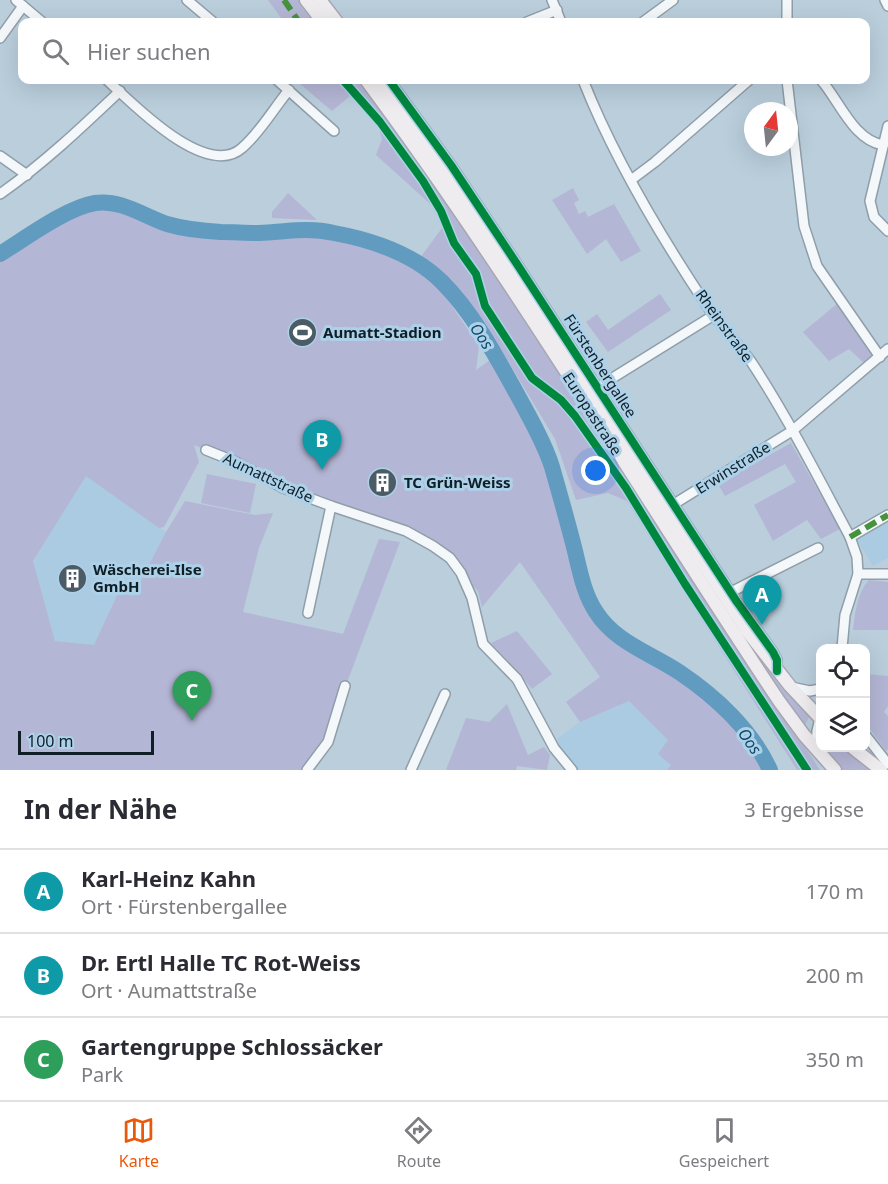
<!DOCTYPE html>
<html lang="de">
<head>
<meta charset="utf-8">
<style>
	:root { --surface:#fff; --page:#f2f2f3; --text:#2b2b33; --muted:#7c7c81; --line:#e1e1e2; --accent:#ea580c }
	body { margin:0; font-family:"Noto Sans",sans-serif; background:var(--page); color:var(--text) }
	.controls { position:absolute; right:18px; bottom:18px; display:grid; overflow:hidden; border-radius:12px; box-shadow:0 6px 24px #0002 }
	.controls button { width:54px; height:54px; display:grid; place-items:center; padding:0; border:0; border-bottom:2px solid var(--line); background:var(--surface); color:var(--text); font:30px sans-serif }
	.compass { position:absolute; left:744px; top:102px; width:54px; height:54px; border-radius:50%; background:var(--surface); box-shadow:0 6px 24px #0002; rotate:15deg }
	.scale { position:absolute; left:18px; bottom:15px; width:136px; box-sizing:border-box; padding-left:6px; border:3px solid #101e26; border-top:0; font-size:16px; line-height:21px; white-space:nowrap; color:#101e26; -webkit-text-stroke:4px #add1e9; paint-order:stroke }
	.you { position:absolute; left:596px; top:471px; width:21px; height:21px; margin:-15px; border:4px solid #fff; border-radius:50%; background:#1a73e8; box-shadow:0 0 0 9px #1a73e833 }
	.badge { display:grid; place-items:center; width:39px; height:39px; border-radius:50%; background:var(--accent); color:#fff; font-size:20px; font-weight:700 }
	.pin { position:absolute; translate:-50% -50px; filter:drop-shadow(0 2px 3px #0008) }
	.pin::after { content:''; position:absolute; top:32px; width:21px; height:18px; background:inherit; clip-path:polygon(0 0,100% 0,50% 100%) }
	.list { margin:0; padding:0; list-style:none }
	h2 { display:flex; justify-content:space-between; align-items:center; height:78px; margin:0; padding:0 24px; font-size:26px }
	h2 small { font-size:20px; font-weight:400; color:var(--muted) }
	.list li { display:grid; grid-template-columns:39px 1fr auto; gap:18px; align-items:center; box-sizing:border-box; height:84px; padding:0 24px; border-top:2px solid var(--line) }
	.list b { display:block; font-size:22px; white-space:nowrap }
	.list p { margin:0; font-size:20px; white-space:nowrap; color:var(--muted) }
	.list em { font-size:20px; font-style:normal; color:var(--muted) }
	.icon { flex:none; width:33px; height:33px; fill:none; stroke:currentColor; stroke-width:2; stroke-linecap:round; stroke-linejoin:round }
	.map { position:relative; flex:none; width:888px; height:770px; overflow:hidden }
	.search { position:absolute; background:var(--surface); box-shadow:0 6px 24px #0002; left:18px; right:18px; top:18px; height:66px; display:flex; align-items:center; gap:15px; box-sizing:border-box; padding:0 21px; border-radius:12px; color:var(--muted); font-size:22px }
	.sheet { height:330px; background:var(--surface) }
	nav { display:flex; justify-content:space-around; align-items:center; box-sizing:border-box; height:84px; border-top:2px solid var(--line); background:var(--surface); font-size:16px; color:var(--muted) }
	nav a { display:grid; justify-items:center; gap:3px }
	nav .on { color:var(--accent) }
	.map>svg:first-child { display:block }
</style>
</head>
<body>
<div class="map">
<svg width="888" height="770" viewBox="0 0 888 770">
	<rect width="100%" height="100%" fill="#bacedc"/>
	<g fill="#abcbe2">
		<path d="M86,475L166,532L133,596L119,591L94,646L55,641L33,561Z"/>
		<path d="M888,520V558L873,566L856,538Z"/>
		<path d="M629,701L669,740L671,765L667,770H573L566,764L557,739L580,722Z"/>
	</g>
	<g fill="#b4b6d5">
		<path d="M268,0H301L318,22H284Z"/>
		<path d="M290,80H361L480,249L820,770H797L627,501L608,493L576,500L555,439L503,353L461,292L420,258L442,228L438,211L376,155L382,139L378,125L350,96L332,111L299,83Z"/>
		<path d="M573,188L579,200L574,203L579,214L585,211L588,217L614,204L641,251L621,262L606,239L587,254L552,200Z"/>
		<path d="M288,193L317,220L272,218V212Z"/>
		<path d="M93,207L114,211L197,237L240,238L300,234L328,236L363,244L407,261L437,284L479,346L476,370L490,360L523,411L548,467L571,559L585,599L608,634L642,660L680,681L726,716L754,750L764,770H667L671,765L658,754L668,740L629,701L580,722L566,702L600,677L520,562L482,607L478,591L433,546L331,506L236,462L194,445L199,462L164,527L159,528L86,476L33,561L55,641L94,645L119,591L133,596L166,532L185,501L255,515L273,513L259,548L243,612L343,634L379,539L400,542L326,738L302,770H0V261L69,218Z"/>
		<path d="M660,294L671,310L608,352L586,322L597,314L608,330Z"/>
		<path d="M838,303L875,355L864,363L849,349L829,361L803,332Z"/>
		<path d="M791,443L840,529L821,539L807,520L773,541L754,505L796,482L785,464L725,496L718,484Z"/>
		<path d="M207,474L256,484L250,513L201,503Z"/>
		<path d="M869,580L888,582V630H853C855,615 857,592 869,580Z"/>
		<path d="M723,605L810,714L804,728L783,699Z"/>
		<path d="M517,631L552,674L532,689L491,643Z"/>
		<path d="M866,674L888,676V706L884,712L888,716V749L886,751L870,729L866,714Z"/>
		<path d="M507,704L528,755L544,747L550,755L547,770L517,766L516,770H446L466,718L489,722Z"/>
		<path d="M826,748H844L873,770H842Z"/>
	</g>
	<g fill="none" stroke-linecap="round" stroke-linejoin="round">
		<path stroke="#619bbf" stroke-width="16" d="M0,254C26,238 66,208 95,203C120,199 144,216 167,224C184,229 203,231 221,232C233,232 246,233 259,233C286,232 307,227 334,233C372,240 414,254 442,282C471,311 492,349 512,385C525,409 544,441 552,467C560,495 568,523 575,551C580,572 584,594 596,612C615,642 650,653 679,672C715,696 752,730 770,770"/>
		<defs>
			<g id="minor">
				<path d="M16,0L42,22"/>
				<path d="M187,0L213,22"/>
				<path d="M552,0L561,22"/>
				<path d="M787,0V22"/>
				<path d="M885,0L888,6"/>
				<path d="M527,22L557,10"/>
				<path d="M643,22L673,0"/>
				<path d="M0,38L23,6"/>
				<path d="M107,80C132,103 206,180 242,148C259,134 274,108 289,90"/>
				<path d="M277,80L334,131"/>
				<path d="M389,80L451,165L517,264L737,602L773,652L777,660V669"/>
				<path d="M583,80C613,156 661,237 707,306C721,326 738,343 752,363C788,418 819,479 850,537L857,557L858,574L845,615L842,648"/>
				<path d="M787,80L804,226L817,266L880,357"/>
				<path d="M821,80C839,100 853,140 883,145"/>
				<path d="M888,126L870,201L874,217L888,231"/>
				<path d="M0,156L27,175"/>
				<path d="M631,180L655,162L749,80"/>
				<path d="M0,194C43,164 81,128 120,91"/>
				<path d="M598,387L714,315"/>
				<path d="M206,450L236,462L283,488L331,506L406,531L433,546L450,558L461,573L472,598L483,644L517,679L554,748L572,770"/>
				<path d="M674,504L792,431L888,349"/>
				<path d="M850,537L888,515"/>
				<path d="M858,574H888"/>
				<path d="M731,592L818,548"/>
				<path d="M308,613L331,506"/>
				<path d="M791,687L810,691L820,689"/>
				<path d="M866,736L888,764"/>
				<path d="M816,750L817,731L820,718"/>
				<path d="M307,770L328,742L345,686"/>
				<path d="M411,770L445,694"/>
			</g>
			<g id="major">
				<path d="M306,0L323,22"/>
				<path d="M320,0L337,22"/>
				<path d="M366,80C514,279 641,494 779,701L804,735L835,770"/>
				<path d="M379,80L511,268L747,631L790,686L820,718"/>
				<path d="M853,748L881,770"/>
			</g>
		</defs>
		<use href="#minor" stroke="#8f9ea9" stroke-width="12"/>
		<use href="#major" stroke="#a8a8b2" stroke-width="15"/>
		<use href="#minor" stroke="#f5f8fa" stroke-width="9"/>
		<use href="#major" stroke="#efecf0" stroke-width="12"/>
		<g stroke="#46923f" stroke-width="6" stroke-dasharray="12 6" stroke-linecap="butt">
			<path d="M284,0L299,22"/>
			<path d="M850,537L888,515"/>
		</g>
		<defs>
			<g id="cycleway">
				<path d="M343,80L380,122L423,181L441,211L454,243L476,274L485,306L532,378L561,400L575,416L626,488L685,584L807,770"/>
				<path d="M389,80L451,165L517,264L737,602L773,652L777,660V671"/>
			</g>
		</defs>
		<use href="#cycleway" stroke="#add1e9" stroke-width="11"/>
		<use href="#cycleway" stroke="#00873e" stroke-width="8"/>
	</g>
	<defs>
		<symbol id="stadium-disc" viewBox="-11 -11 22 22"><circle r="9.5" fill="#4c5c66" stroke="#add1e9"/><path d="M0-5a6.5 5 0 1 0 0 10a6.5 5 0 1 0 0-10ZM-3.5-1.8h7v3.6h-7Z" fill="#fff"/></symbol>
		<symbol id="building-disc" viewBox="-11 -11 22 22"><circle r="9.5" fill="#4c5c66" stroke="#add1e9"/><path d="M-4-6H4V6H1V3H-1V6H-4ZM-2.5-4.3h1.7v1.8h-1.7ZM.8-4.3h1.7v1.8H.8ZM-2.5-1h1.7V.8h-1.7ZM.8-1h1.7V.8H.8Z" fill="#fff"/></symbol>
	</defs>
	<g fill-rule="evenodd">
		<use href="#stadium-disc" x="286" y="316" width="33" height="33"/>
		<use href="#building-disc" x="366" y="466" width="33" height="33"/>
		<use href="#building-disc" x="56" y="562" width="33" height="33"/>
	</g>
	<g text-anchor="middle" stroke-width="6" stroke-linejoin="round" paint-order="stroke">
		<g font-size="15" fill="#101e26" stroke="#add1e9">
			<text transform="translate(724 326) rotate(54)" y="5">Rheinstraße</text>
			<text transform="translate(600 366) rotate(57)" y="5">Fürstenbergallee</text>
			<text transform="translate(592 414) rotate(57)" y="5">Europastraße</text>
			<text transform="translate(733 468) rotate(-32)" y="5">Erwinstraße</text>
			<text transform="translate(268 478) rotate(25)" y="5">Aumattstraße</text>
		</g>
		<g font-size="15" font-weight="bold" fill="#101e26" stroke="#add1e9" text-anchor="start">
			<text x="323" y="338">Aumatt-Stadion</text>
			<text x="404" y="488">TC Grün-Weiss</text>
			<text x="93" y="575">Wäscherei-Ilse<tspan x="93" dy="17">GmbH</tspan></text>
		</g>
		<g font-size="16" font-style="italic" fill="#0f4969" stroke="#add1e9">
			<text transform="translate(482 336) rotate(56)" y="6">Oos</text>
			<text transform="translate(750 741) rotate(55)" y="6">Oos</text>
		</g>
	</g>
</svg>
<div class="controls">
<button><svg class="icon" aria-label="locate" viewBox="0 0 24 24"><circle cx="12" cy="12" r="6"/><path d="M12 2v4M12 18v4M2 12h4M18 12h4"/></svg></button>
<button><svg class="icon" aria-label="layers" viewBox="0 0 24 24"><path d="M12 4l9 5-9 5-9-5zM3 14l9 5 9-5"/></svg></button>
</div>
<svg class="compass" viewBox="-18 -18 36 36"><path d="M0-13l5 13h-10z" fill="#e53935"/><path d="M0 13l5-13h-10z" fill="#7c7c81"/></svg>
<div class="scale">100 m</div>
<div class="you"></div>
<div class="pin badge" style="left:762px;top:625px;background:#0f9aa8">A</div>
<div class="pin badge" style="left:322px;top:470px;background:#0f9aa8">B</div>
<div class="pin badge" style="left:192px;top:721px;background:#2e9e5b">C</div>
<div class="search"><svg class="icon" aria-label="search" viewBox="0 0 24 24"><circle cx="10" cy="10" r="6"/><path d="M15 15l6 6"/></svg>Hier suchen</div>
</div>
<section class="sheet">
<h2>In der Nähe<small>3 Ergebnisse</small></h2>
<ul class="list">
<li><span class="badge" style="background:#0f9aa8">A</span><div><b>Karl-Heinz Kahn</b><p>Ort · Fürstenbergallee</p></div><em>170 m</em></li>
<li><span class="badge" style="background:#0f9aa8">B</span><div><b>Dr. Ertl Halle TC Rot-Weiss</b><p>Ort · Aumattstraße</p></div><em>200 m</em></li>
<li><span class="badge" style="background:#2e9e5b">C</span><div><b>Gartengruppe Schlossäcker</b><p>Park</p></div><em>350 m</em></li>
</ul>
</section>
<nav>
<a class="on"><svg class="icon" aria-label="map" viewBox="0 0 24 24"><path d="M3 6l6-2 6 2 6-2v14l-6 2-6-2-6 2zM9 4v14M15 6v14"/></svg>Karte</a>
<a><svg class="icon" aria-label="directions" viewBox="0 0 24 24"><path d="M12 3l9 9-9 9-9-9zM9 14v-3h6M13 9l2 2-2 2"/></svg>Route</a>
<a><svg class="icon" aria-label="saved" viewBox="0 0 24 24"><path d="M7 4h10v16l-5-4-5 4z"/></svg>Gespeichert</a>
</nav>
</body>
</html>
